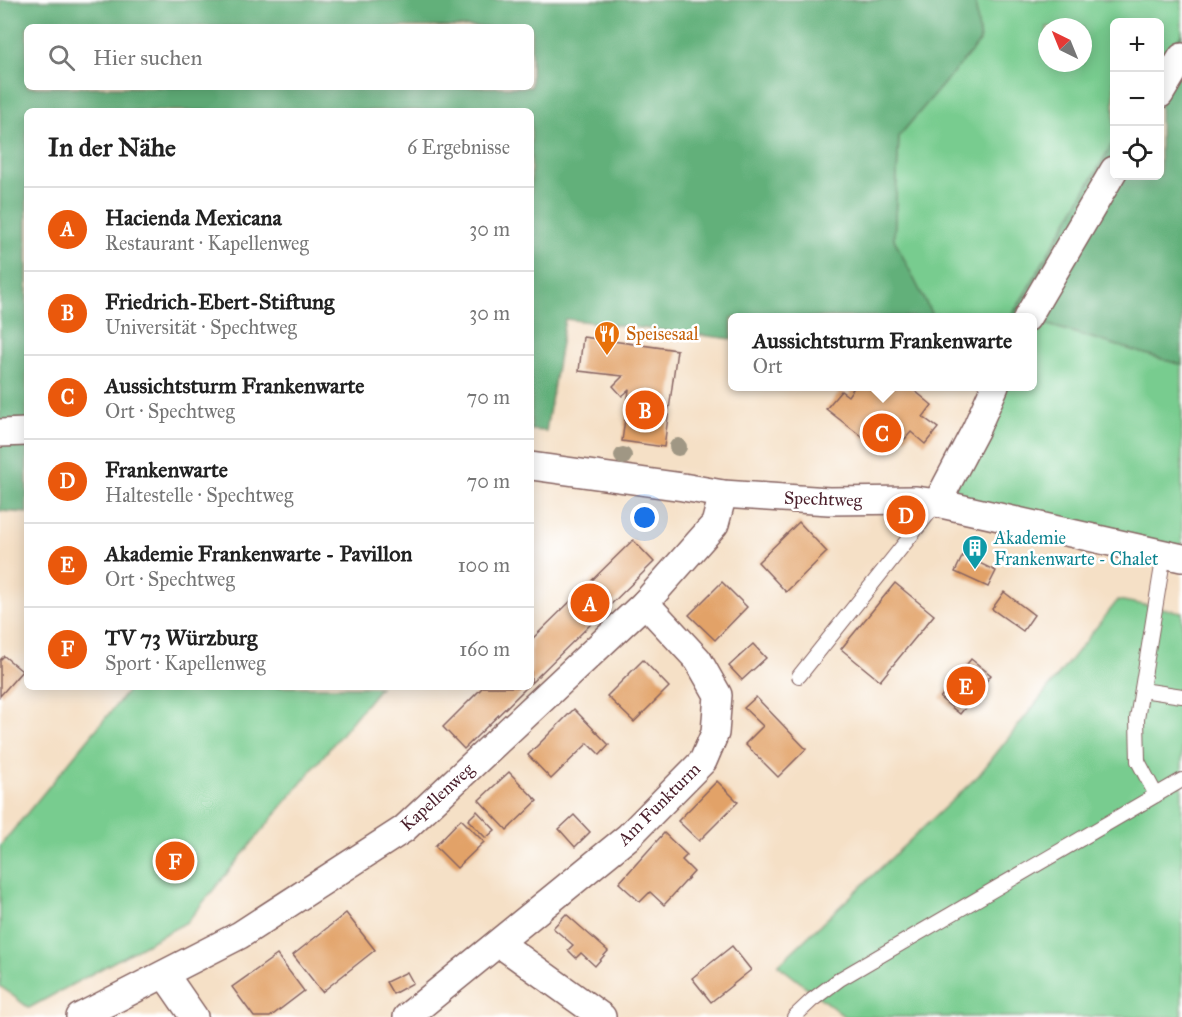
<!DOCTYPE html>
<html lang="de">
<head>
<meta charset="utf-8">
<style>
	:root { --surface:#fff; --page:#f2f2f2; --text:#222; --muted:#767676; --line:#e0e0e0; --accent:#ea580c }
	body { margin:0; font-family:"IM FELL Great Primer",serif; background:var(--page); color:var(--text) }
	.controls { position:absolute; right:18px; top:18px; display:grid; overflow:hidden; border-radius:9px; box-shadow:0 3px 15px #0003 }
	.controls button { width:54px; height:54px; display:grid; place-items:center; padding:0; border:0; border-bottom:2px solid var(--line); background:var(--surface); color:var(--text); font:30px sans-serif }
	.compass { position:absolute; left:1038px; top:18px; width:54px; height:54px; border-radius:50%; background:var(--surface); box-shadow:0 3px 15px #0003; rotate:317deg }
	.you { position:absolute; left:645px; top:518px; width:21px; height:21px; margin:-15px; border:4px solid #fff; border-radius:50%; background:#1a73e8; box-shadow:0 0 0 9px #1a73e833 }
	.badge { display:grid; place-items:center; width:39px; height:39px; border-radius:50%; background:var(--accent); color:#fff; font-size:20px; font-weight:700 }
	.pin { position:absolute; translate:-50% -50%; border:3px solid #fff; box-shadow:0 2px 6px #0006 }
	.popup { position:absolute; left:728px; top:313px; width:309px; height:78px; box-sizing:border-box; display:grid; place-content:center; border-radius:9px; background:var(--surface); filter:drop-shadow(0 2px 4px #0005); font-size:20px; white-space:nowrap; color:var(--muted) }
	.popup b { font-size:22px; color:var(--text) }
	.popup::after { content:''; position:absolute; left:50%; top:100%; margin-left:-12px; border:12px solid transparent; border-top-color:var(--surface) }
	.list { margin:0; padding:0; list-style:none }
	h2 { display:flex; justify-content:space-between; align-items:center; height:78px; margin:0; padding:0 24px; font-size:26px }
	h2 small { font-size:20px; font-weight:400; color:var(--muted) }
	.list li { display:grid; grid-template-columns:39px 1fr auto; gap:18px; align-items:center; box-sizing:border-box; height:84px; padding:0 24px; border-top:2px solid var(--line) }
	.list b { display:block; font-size:22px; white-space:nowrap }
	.list p { margin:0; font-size:20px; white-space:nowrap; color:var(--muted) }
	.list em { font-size:20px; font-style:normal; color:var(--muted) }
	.icon { flex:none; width:33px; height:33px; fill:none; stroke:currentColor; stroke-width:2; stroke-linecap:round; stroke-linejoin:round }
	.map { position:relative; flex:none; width:1182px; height:1017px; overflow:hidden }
	.search { position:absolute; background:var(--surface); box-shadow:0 3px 15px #0003; left:24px; top:24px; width:510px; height:66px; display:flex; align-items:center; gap:15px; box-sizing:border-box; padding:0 21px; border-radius:9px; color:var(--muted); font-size:22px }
	.panel { position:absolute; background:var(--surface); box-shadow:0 3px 15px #0003; left:24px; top:108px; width:510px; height:582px; border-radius:9px }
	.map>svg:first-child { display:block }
</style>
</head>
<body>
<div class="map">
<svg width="1182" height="1017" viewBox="0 0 1182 1017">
	<rect width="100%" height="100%" fill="#fff"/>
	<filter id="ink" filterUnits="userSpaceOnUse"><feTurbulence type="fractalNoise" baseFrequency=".0167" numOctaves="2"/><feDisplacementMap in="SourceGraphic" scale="12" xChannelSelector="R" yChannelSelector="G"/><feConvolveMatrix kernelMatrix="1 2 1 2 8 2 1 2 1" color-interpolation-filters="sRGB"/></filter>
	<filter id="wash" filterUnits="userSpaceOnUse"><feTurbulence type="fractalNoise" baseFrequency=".008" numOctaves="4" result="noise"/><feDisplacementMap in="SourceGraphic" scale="24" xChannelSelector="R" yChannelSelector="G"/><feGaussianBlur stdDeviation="1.35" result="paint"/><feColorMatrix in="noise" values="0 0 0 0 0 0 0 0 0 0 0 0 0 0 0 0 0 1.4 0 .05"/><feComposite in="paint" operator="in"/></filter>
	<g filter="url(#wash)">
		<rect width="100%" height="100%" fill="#f5e0c6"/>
		<g fill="#78cc8f" stroke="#61765d" stroke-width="1.5" fill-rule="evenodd">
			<path d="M975,0H1182V33L1160,65V22H1114V141L1011,317H933L894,239L899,136L980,41ZM1047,27H1083V63H1047Z"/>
			<path d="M1032,320L1182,365V550L951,496L999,387L1032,386Z"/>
			<path d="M1118,600L1182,612V1017H845L778,965L979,775Z"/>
			<path d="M131,687H380L187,922L29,1008L0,986V846Z"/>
		</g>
		<g fill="#62b07a" stroke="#566852" stroke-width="1.5" fill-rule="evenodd">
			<path d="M0,0H975L980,41L899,136L894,239L933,317L732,318V339L565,319L546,431L531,430V111H27V513L0,511ZM27,27H531V87H27Z"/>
			<path d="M1182,33V365L1032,320L1011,318L1114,141V176H1160V65Z"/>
		</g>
		<g id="blocks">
			<g fill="#e2a267">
				<path d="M583,337L677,350L664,447L622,441L629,390L622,396L613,386L623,376L579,371Z"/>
				<path d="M855,386H909L932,405L923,417L938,428L925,444L911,432L905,439L896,431L884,447L869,435L865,439L826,409L841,391L848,396Z"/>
				<path d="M799,522L827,552L786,592L758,562Z"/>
				<path d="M633,540L654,562L531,683V640Z"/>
				<path d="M963,555L996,571L988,587L955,572Z"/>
				<path d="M722,582L747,607L715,640L689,615Z"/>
				<path d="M895,583L934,615L880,681L841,649Z"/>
				<path d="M1004,592L1034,615L1023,631L992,609Z"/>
				<path d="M753,644L766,658L742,680L729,666Z"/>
				<path d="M4,656L22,671L0,696V660Z"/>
				<path d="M971,659L991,675L960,714L940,698Z"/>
				<path d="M643,660L669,687L634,722L607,696Z"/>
				<path d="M483,687H527L464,749L443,727Z"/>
				<path d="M756,697L806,749L778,777L745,744L763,726L744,708Z"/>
				<path d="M574,709L609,745L600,755L588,743L551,779L528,755Z"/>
				<path d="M509,772L537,801L507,830L479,800Z"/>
				<path d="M717,781L738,802L699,841L678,821Z"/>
				<path d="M477,811L495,830L486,838L468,820Z"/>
				<path d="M574,815L590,832L575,847L559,829Z"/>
				<path d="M461,819L484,842L457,868L435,846Z"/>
				<path d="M664,833L687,855L682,860L694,872L664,905L650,892L640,902L619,883Z"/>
				<path d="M346,913L375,950L322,992L293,955Z"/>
				<path d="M566,914L608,951L595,966L581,953L576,958L568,950L573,945L553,928Z"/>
				<path d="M732,946L751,970L711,1002L692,978Z"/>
				<path d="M277,955L304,991L270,1017H254L232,987Z"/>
				<path d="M407,972L413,983L393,994L386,982Z"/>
			</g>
		</g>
	</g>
	<g filter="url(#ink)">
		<use href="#blocks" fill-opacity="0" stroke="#866361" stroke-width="1.5"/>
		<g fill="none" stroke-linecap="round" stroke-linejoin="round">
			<defs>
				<g id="lane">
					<path d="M799,676L937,503"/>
					<path d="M1142,690L1182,696"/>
					<path d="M1156,795L1138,761L1137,719L1164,554"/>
					<path d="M794,1017L812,1000L840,979L1182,780"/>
				</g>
				<g id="street">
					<path d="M1160,94L1182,57"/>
					<path d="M1027,318L1114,170"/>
					<path d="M0,433L27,432"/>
					<path d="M531,466L683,487L723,494L829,501L916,500L937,503L1182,558"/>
					<path d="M937,503L976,429L995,386"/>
					<path d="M499,943L602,1017"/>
					<path d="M165,975L194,1017"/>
					<path d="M80,1017L240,935L404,829L645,603L715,524L723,494"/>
					<path d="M407,1017L628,837L703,761L715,733L718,695L698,660L645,603"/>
				</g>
			</defs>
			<use href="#lane" stroke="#866361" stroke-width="16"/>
			<use href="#street" stroke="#866361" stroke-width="30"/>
			<use href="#lane" stroke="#fff" stroke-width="14"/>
			<use href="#street" stroke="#fff" stroke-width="27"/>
		</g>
		<g fill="#a09784">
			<circle cx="678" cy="447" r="9"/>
			<circle cx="623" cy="456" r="9"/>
		</g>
	</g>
	<defs>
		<symbol id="restaurant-pin" viewBox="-11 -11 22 30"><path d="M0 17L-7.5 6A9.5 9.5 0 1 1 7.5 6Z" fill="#e8710a" stroke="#fff"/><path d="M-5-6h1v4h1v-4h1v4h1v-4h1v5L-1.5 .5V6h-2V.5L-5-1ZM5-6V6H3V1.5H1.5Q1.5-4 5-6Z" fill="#fff"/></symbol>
		<symbol id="building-pin" viewBox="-11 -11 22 30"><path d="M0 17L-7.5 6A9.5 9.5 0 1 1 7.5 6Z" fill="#0f9aa8" stroke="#fff"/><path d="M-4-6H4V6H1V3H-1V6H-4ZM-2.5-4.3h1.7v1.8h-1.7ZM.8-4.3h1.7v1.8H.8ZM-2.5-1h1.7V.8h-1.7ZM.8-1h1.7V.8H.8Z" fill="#fff"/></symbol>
	</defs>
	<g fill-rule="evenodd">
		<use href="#restaurant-pin" x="592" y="319" width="30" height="40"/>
		<use href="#building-pin" x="960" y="533" width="30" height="40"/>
	</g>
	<g text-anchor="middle" stroke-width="5" stroke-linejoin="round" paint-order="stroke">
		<g font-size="18" fill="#c56008" stroke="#fff" text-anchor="start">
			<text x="626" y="340">Speisesaal</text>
		</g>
		<g font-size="18" fill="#4a1f2b" stroke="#fff">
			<text transform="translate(823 499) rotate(2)" y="6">Spechtweg</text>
			<text transform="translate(437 797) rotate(-42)" y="6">Kapellenweg</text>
			<text transform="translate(659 804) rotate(-45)" y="6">Am Funkturm</text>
		</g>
		<g font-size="18" fill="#0d838f" stroke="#fff" text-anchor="start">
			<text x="994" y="544">Akademie<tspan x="994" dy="21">Frankenwarte - Chalet</tspan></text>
		</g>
	</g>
</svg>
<div class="controls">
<button>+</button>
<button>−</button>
<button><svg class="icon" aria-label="locate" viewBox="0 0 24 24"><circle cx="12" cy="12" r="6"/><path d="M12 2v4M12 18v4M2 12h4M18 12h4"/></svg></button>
</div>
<svg class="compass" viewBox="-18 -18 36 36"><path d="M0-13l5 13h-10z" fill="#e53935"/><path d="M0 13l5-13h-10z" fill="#767676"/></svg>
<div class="you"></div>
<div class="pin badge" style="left:590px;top:603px">A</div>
<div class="pin badge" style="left:645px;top:410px">B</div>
<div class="pin badge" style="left:882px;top:433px">C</div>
<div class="popup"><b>Aussichtsturm Frankenwarte</b>Ort</div>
<div class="pin badge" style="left:906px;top:515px">D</div>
<div class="pin badge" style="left:966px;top:686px">E</div>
<div class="pin badge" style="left:175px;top:861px">F</div>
<div class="search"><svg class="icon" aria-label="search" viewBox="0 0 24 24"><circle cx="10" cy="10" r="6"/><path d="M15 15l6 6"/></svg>Hier suchen</div>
<section class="panel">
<h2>In der Nähe<small>6 Ergebnisse</small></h2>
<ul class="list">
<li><span class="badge">A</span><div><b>Hacienda Mexicana</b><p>Restaurant · Kapellenweg</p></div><em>30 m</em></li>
<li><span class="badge">B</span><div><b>Friedrich-Ebert-Stiftung</b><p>Universität · Spechtweg</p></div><em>30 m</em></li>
<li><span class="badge">C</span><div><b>Aussichtsturm Frankenwarte</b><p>Ort · Spechtweg</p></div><em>70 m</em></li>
<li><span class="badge">D</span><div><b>Frankenwarte</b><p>Haltestelle · Spechtweg</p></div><em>70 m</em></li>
<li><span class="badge">E</span><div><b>Akademie Frankenwarte - Pavillon</b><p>Ort · Spechtweg</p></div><em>100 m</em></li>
<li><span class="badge">F</span><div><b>TV 73 Würzburg</b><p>Sport · Kapellenweg</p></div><em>160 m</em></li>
</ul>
</section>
</div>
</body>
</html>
